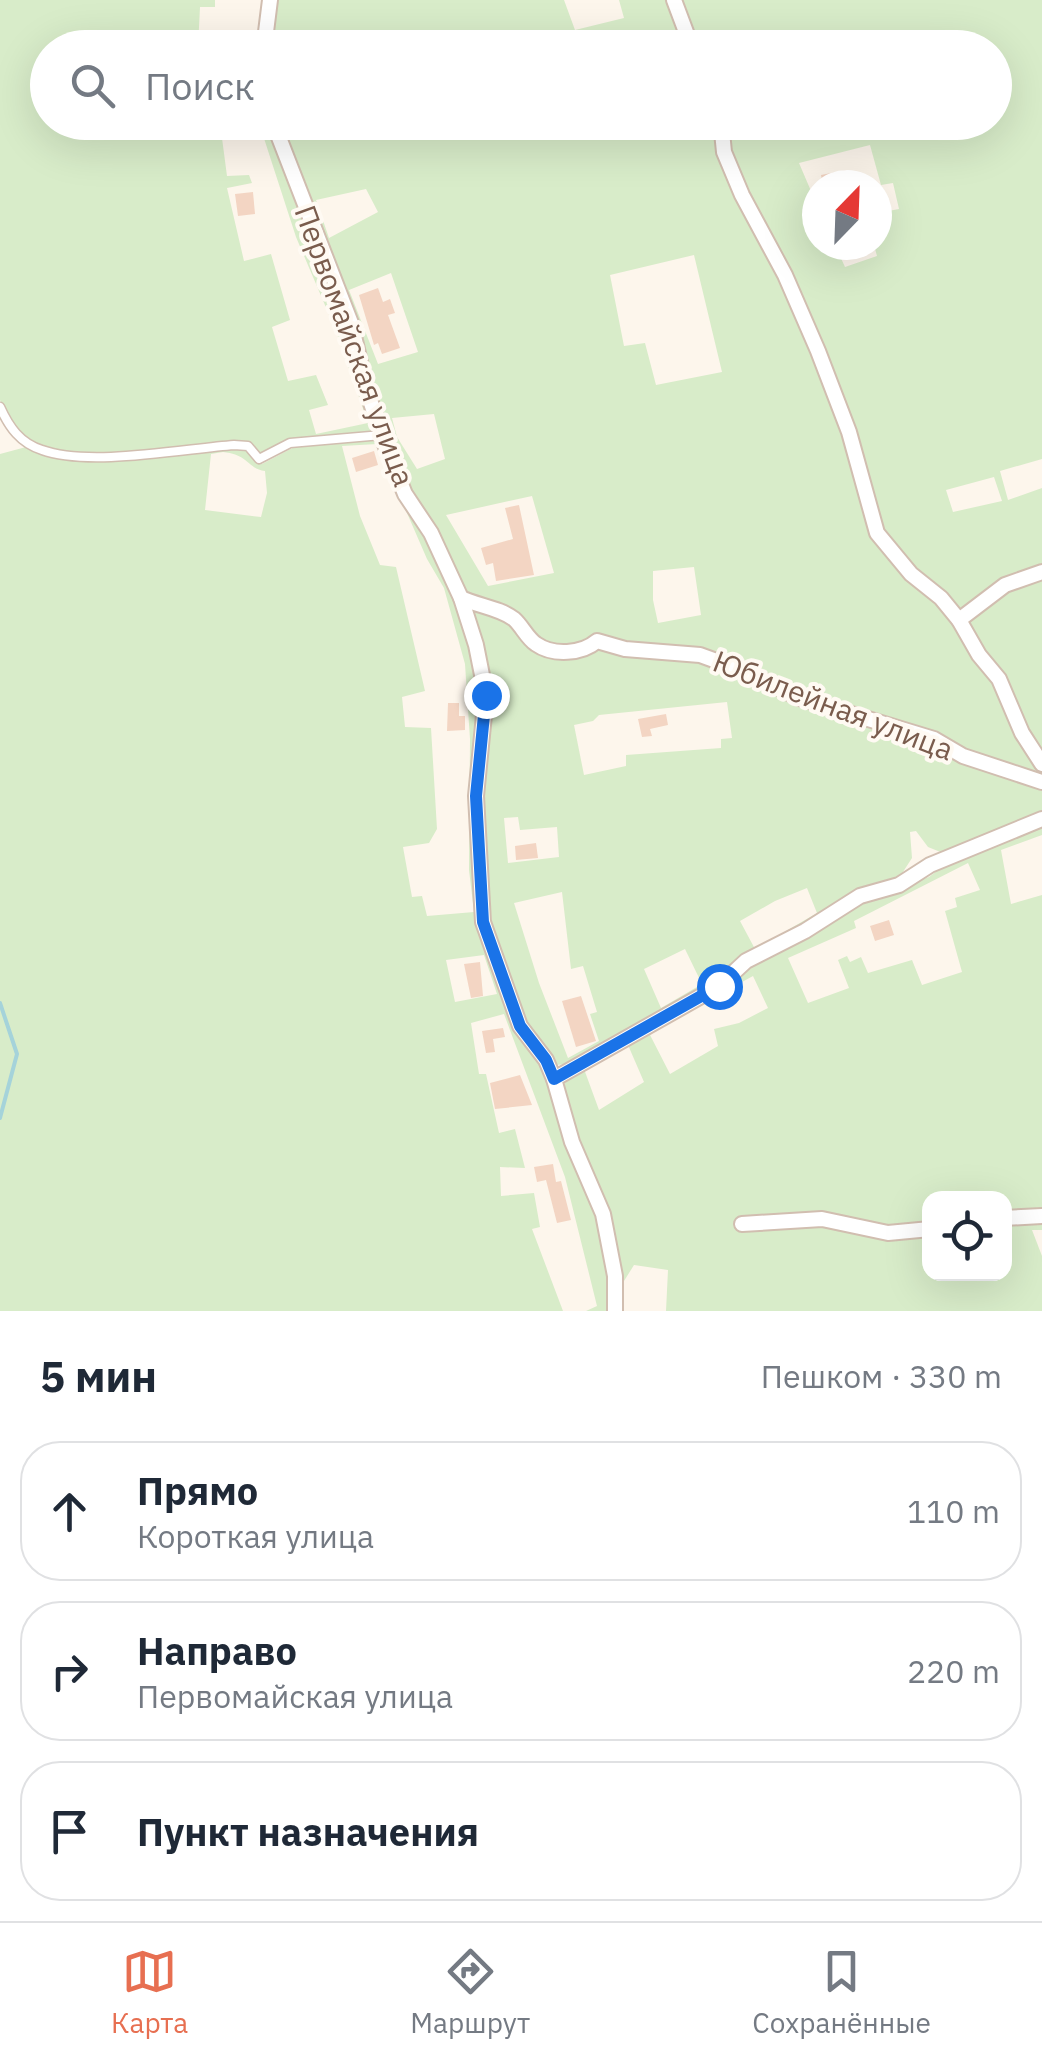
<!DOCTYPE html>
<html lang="ru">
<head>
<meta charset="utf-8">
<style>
	:root { --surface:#fff; --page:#f6f6f7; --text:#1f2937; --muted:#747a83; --line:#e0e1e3; --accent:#e76f51 }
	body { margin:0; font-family:"IBM Plex Sans",sans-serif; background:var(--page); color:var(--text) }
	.controls { position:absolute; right:30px; bottom:30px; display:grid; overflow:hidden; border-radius:20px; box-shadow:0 10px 40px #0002 }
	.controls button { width:90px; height:90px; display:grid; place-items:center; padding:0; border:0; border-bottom:2px solid var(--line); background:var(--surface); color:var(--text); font:50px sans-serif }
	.compass { position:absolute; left:802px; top:170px; width:90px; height:90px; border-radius:50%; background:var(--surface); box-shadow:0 10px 40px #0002; rotate:23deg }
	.stop { position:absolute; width:30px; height:30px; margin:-22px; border:8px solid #1a73e8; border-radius:50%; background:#fff }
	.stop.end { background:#1a73e8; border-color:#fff; box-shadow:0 2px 10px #0008 }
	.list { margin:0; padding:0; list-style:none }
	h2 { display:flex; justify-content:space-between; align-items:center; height:130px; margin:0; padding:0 40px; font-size:42px }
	h2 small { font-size:32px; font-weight:400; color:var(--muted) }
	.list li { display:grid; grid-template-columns:65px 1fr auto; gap:30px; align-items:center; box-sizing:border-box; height:140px; margin:0 20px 20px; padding:0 20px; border:2px solid var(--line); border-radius:40px }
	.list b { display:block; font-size:38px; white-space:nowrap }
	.list p { margin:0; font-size:32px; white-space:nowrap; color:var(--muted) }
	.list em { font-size:32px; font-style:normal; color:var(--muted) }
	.icon { flex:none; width:55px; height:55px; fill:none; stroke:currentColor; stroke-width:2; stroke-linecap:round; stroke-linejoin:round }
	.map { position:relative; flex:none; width:1042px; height:1311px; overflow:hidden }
	.search { position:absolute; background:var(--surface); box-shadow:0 10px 40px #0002; left:30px; right:30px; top:30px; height:110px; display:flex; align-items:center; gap:25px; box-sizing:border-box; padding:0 35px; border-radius:55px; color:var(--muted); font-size:38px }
	.sheet { height:610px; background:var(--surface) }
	nav { display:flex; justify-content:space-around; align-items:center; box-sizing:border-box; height:140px; border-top:2px solid var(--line); background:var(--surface); font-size:28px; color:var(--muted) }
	nav a { display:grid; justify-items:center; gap:5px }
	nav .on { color:var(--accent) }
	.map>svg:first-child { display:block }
</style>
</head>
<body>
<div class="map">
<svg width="1042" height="1311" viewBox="0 0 1042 1311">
	<rect width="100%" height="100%" fill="#fdf6ec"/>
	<g fill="#d8ecc9" fill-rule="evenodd">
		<path d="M0,0H215V7H200L198,47L48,48V122L220,123L227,176L249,175L252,183L227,188L244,261L271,254L290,320L272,327L288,381L316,375L328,405L309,410L316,434L368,423L336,331L296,237L259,123H271L348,325L377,433L306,438L262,456L245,443L235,441C189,446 70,467 32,443C16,433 6,417 0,400Z"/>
		<path d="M273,0H564L575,30L624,18L619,0H1042V459L1000,471L1008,500L1042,488V813L943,853L928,847L916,831L910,832L912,858L901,875L713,985L567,1064L556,1065L551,1060L517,1005L492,926L481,777L491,724L490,695L479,640L403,481L277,123L994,122V48H268ZM870,145L881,185L893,183L899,209L878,213L877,245H874L877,256L845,267L835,245H817V205L799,163ZM366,189L378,212L329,238L316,200ZM694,255L722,372L656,385L645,343L624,346L610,275ZM391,273L418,352L378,364L349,290ZM434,414L445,459L417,469L397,437L392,418ZM994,477L1002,501L953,512L946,490ZM532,496L554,573L488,586L446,515ZM694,567L701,615L658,623L653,600V571ZM727,702L732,738L721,739V748L626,755V766L584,775L574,725L593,721L599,715ZM518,817L520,830L557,827L559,857L508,863L504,818ZM807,888L817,913L755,949L740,921L775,901ZM562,892L571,969L583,966L597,1012L590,1014L599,1041L568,1058L539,983L514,903ZM685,949L702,984L661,1008L644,969Z"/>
		<path d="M379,439L429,534L458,601L482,696L476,831L497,969L545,1062L609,1247L611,1311H586L597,1306L565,1177L504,1014L471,1023L479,1074H486L499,1133L515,1129L525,1168L500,1167L501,1196L534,1193L540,1227L532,1229L563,1311H0V454L26,447L72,458L245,447L255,461L262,464L300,444ZM377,444L427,559L444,588L465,664L470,739L469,870L474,912L427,916L422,896L412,897L403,847L429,843L437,829L431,728L405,727L402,697L425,691L396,567L380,565L360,516L342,446ZM223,452C248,454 248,469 265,471L267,493L261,517L205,510L211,454ZM484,955L497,994L455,1002L446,960Z"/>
		<path d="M1042,823V835L1001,850L1011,904L1042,895V1214L1005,1216L1004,1198H930L929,1227L888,1231L822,1218L736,1222L746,1227H772L828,1222L889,1235L929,1231L930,1274H1004L1005,1220L1042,1218V1230H1032L1042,1256V1311H666L668,1270L634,1265L624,1281V1311H619L616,1245L573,1135L563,1096L565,1083L573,1073L723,988L748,966L792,944L855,905L929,877L950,861ZM968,863L980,890L955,898L957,907L945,911L962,972L922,985L912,960L868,973L861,957L850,962L847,956L838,960L849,988L808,1003L788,958L856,928L854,921ZM753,976L768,1008L739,1023L714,1029L718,1046L670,1074L649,1033ZM628,1045L644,1082L599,1110L584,1069Z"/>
	</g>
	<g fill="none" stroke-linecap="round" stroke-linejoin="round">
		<path stroke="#a5d3da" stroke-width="4" d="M0,1003L17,1054L0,1118"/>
	</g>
	<g fill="#f3d5c3">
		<path d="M847,170L850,185H823L821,175Z"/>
		<path d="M253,192L255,214L238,216L235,194Z"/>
		<path d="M378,288L383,302L390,299L395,313L388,315L400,348L382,354L378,343L374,345L359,295Z"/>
		<path d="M374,451L378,465L356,472L352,458Z"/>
		<path d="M519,505L534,575L496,581L493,563L486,565L481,548L513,539L505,508Z"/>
		<path d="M448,703H459V716H465V730L447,731Z"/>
		<path d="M666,714L668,725L650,729L652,736L642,737L638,719Z"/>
		<path d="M536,843L538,858L516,860L515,846Z"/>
		<path d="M889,920L894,935L875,941L870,926Z"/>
		<path d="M480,962L483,996L471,998L464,964Z"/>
		<path d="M581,996L596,1041L576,1047L562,1001Z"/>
		<path d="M503,1028L505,1037L493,1039L495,1052L486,1053L482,1031Z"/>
		<path d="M520,1075L532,1105L495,1109L490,1083Z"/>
		<path d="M553,1164L556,1182L561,1181L571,1220L557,1223L546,1180L537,1182L534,1167Z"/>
	</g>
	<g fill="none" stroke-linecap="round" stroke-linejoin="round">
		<defs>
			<path id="service" d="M0,407C9,427 20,443 42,450C89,467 182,449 234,445L248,446L259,459L290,443L382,435"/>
			<g id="minor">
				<path d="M674,0L692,48"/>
				<path d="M264,48L270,0"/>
				<path d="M273,122L351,323L366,388L384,442L405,494L431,533L461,598L476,645L486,695L476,796L483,922L520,1026L546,1060L554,1079L572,1142L603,1214L615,1276V1311"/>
				<path d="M721,122L724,152L742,195L785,275L818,351L849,432L877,533L911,574L941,598L959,620L979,655L999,679L1022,733L1042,764"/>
				<path d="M461,598C478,606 500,608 514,619C522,626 527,638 536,644C553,656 582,654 597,641L625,649L700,655L744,671L799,698L934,739L963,756L1042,782"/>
				<path d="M959,620L1005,585L1042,572"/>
				<path d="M554,1079L719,986L746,961L805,931L860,896L899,885L930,865L1042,819"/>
				<path d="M1004,1218L1042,1216"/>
				<path d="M742,1224L822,1219L888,1233L930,1229"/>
			</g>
		</defs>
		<use href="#service" stroke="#d1beb0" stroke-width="11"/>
		<use href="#minor" stroke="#d1beb0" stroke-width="18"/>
		<use href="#service" stroke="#fff" stroke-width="8"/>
		<use href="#minor" stroke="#fff" stroke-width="14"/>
	</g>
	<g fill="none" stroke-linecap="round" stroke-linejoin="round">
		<path stroke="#1a73e8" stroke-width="12" d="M486,695L476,796L483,922L520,1026L546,1060L554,1079L719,986"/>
	</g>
	<g text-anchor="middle" stroke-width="8" stroke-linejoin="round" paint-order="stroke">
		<g font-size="30" fill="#7a5c4d" stroke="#fffaf3">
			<text transform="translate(354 346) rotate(70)" y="10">Первомайская улица</text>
			<text transform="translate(833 706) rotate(21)" y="10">Юбилейная улица</text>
		</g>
	</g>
</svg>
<div class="controls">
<button><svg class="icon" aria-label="locate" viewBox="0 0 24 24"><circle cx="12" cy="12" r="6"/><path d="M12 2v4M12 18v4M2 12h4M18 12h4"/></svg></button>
</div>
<svg class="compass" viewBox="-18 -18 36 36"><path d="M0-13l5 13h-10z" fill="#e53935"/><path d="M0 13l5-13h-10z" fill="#747a83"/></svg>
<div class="stop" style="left:719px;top:986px"></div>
<div class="stop end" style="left:486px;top:695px"></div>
<div class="search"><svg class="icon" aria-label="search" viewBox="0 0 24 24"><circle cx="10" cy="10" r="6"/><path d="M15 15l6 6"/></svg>Поиск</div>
</div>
<section class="sheet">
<h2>5 мин<small>Пешком · 330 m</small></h2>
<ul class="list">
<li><svg class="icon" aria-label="ahead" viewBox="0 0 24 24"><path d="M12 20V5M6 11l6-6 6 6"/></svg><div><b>Прямо</b><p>Короткая улица</p></div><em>110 m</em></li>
<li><svg class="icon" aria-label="right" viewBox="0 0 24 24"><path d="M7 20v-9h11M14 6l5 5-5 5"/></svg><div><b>Направо</b><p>Первомайская улица</p></div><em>220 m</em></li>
<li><svg class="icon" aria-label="arrive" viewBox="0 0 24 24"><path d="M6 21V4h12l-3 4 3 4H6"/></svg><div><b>Пункт назначения</b></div></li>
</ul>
</section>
<nav>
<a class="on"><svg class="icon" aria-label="map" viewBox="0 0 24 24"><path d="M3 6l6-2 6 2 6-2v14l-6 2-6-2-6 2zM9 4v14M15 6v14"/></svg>Карта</a>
<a><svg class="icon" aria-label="directions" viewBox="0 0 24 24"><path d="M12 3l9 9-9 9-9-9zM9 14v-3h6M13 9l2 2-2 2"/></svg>Маршрут</a>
<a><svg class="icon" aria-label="saved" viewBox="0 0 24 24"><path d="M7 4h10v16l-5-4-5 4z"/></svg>Сохранённые</a>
</nav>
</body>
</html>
